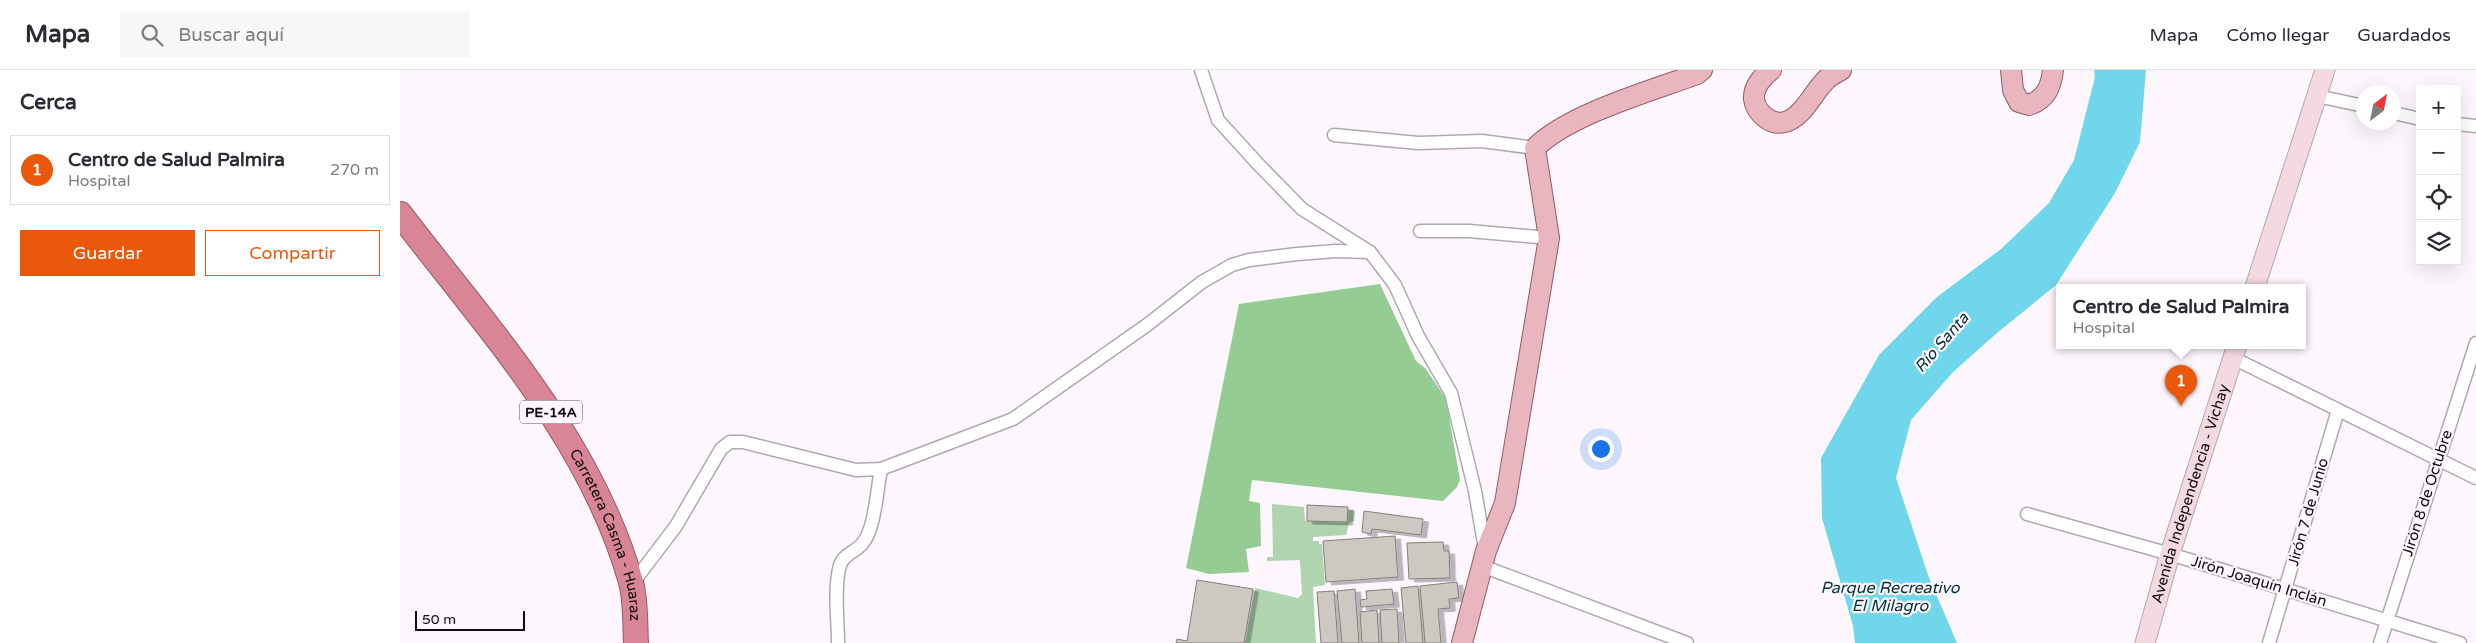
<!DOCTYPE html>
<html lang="es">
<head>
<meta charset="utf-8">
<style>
	:root { --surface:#fff; --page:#f7f7f7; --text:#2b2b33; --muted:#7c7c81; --line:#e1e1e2; --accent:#ea580c }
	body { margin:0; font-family:"Varela Round",sans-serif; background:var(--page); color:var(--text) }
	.controls { position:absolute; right:15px; top:15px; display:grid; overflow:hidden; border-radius:0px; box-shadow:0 5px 20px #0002 }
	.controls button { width:45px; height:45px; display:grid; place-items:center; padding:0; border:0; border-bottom:1px solid var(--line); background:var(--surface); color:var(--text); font:25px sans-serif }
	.compass { position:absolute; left:1956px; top:15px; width:45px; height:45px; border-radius:50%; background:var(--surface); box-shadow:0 5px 20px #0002; rotate:32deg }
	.scale { position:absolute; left:15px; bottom:12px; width:110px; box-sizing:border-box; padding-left:5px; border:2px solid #0e0c0e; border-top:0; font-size:14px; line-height:18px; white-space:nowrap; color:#0e0c0e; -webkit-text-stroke:4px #fdf7fd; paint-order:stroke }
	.you { position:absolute; left:1200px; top:378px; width:18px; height:18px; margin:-12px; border:4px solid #fff; border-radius:50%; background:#1a73e8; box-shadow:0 0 0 8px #1a73e833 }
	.badge { display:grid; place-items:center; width:32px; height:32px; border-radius:50%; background:var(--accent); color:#fff; font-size:16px; font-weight:700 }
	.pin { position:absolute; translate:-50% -41px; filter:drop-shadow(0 1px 2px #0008) }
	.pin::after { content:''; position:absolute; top:26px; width:18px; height:15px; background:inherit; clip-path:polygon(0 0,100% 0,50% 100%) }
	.popup { position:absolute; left:1656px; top:214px; width:250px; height:65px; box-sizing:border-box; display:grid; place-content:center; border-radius:0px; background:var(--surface); filter:drop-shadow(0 1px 4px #0005); font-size:16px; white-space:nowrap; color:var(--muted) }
	.popup b { font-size:19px; color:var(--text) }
	.popup::after { content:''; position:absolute; left:50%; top:100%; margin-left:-10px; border:10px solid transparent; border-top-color:var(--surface) }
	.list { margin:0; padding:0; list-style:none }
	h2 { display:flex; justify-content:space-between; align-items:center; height:65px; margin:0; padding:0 20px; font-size:21px }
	h2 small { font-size:16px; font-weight:400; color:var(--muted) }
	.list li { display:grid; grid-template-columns:32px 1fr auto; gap:15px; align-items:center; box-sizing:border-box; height:70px; margin:0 10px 10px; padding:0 10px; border:1px solid var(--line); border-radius:0px }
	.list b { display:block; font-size:19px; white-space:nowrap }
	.list p { margin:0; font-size:16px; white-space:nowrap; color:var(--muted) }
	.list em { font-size:16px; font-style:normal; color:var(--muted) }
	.actions { display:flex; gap:10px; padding:15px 20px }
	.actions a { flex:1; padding:11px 0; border:1px solid var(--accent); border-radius:0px; text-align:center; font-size:18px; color:var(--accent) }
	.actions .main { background:var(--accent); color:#fff }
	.icon { flex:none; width:28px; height:28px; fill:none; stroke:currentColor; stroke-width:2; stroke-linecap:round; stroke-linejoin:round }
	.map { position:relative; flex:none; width:2076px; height:573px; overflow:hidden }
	header { display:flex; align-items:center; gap:30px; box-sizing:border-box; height:70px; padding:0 25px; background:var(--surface); border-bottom:1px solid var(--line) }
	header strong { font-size:24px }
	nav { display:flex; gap:28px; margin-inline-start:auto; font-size:18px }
	.search { width:350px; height:45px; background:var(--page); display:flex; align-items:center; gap:12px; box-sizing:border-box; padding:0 18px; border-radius:0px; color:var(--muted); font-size:19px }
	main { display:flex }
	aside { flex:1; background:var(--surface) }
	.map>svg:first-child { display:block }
</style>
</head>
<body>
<header>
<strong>Mapa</strong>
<div class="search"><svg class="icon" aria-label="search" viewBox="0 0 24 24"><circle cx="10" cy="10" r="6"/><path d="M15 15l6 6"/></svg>Buscar aquí</div>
<nav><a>Mapa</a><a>Cómo llegar</a><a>Guardados</a></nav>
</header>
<main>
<aside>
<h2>Cerca<small></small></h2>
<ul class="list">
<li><span class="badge">1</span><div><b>Centro de Salud Palmira</b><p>Hospital</p></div><em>270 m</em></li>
</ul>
<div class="actions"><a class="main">Guardar</a><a>Compartir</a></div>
</aside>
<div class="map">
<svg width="2076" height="573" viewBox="0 0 2076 573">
	<defs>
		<filter id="shadow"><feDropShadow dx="5.5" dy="3" stdDeviation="0" flood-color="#0004"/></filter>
	</defs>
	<rect width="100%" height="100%" fill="#fdf7fd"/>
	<path fill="#afd4ae" d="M872,434L904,437L905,451L947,452L948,440L955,441L954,451L949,453L946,465L913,467V471H919V474H922L925,515L913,517L916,573H845L855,518L898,528L902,524L900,490L867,491V487H873Z"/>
	<path fill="#94cc93" d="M980,214L1016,291L1026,299L1046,329L1060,410L1057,417L1043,431L852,410L849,431L860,433L861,476L846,479L849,502L809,504L786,498L839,234Z"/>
	<path fill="#70d6eb" d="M1694,0H1746L1740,72L1715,123L1656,215L1597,263L1553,302L1511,350L1496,408L1528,505L1557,573H1455L1453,556L1422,448L1421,388L1479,285L1537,227L1601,179L1649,133L1674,90L1695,7Z"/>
	<g fill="#cdc8c2" stroke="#837f79" filter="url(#shadow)">
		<path d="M907,435L948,437L947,452L907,451Z"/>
		<path d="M964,441L1023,449L1021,465L972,459L971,464L962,462Z"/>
		<path d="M995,466L998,507L926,512L923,471Z"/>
		<path d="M1039,472H1043L1044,481H1049L1050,508L1009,509L1007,473Z"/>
		<path d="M797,510L853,519L844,573H776L777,569L787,571Z"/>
		<path d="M1057,512L1059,528L1049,529L1050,538L1038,539L1041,573H1025L1020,516Z"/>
		<path d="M1018,516L1023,573H1006L1001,518Z"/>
		<path d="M955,519L959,573H942L937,521Z"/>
		<path d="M992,519L994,534L961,537L960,530L967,529L966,521Z"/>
		<path d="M934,521L938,573H921L917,522Z"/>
		<path d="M997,539L999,573H982L980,540Z"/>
		<path d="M977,540L979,573H962L960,542Z"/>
	</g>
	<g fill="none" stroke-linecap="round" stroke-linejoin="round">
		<defs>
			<g id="street">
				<path d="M801,0L818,50L858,94L902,139L970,182L995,215L1018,266L1051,323L1075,421L1085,479"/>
				<path d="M1917,26L1964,36"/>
				<path d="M1994,43L2020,49"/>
				<path d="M2057,54L2076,56"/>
				<path d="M934,65L1018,73L1082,71L1135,78"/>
				<path d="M1020,161H1069L1149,168"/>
				<path d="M1833,288L2076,408"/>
				<path d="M1627,444L1770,484L2060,573"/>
				<path d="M1082,496L1287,573"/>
				<path d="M232,514L276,456L321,379L330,372H343L456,400L481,399L613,349L747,255L802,212L832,195L849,190L897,184L936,181L970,182"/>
				<path d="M438,573C438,550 434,522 439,499C442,484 453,484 462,474C475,460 477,419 481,399"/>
				<path d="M1869,573L1938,340"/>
				<path d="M1980,573L2076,273"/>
			</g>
			<g id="secondary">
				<path d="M1855,217L1925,0"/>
				<path id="s1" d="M1745,573L1770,484L1837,275"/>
			</g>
			<g id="primary">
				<path d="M1371,0C1363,6 1353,17 1354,29C1356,43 1371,56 1385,52C1403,47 1412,24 1425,11C1429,6 1436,3 1441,0"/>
				<path d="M1611,0L1613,20L1619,32L1629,35C1646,29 1651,17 1653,0"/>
				<path d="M1062,573L1086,481L1105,433L1149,168L1135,78C1169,44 1251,21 1297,4L1302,0"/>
			</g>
			<g id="highway">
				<path id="s2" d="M0,144C88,259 191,370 231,512C236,531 235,554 236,573"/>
			</g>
		</defs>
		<use href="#street" stroke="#afa9af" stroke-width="15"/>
		<use href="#secondary" stroke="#afa9af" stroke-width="21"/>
		<use href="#primary" stroke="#935b66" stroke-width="22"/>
		<use href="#highway" stroke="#935b66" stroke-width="26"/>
		<use href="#street" stroke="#fff" stroke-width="12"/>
		<use href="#secondary" stroke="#f4dae0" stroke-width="19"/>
		<use href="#primary" stroke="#e9b6c0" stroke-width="20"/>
		<use href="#highway" stroke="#da8596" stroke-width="24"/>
	</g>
	<g text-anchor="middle" stroke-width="4.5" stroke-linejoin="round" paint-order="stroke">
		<rect fill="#fdf7fd" stroke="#565256" stroke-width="1" x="120" y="330.5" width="62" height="23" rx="4"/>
		<g font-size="14" font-weight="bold" fill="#0e0c0e">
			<text x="151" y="347">PE-14A</text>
		</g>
		<g font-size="15" fill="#0e0c0e" stroke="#fdf7fd">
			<text transform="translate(2027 423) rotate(-72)" y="5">Jirón 8 de Octubre</text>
			<text dy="5" stroke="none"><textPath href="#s1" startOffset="156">Avenida Independencia - Vichay</textPath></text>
			<text transform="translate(1908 442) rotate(-74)" y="5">Jirón 7 de Junio</text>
			<text dy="5" stroke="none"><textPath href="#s2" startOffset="385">Carretera Casma - Huaraz</textPath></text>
			<text transform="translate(1859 511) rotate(17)" y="5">Jirón Joaquín Inclán</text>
		</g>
		<g font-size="16" font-style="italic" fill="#00313a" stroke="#fdf7fd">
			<text transform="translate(1541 272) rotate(-49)" y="6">Río Santa</text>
			<text x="1490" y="523">Parque Recreativo<tspan x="1490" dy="18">El Milagro</tspan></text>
		</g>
	</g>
</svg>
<div class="controls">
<button>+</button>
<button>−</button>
<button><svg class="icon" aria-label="locate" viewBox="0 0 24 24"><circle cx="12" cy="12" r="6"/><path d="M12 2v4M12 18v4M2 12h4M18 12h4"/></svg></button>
<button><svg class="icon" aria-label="layers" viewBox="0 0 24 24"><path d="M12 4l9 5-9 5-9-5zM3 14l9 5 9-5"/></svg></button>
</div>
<svg class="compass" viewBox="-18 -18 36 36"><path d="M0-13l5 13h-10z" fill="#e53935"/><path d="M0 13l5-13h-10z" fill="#7c7c81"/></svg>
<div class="scale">50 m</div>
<div class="you"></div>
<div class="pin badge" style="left:1781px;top:336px">1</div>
<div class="popup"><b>Centro de Salud Palmira</b>Hospital</div>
</div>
</main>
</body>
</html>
